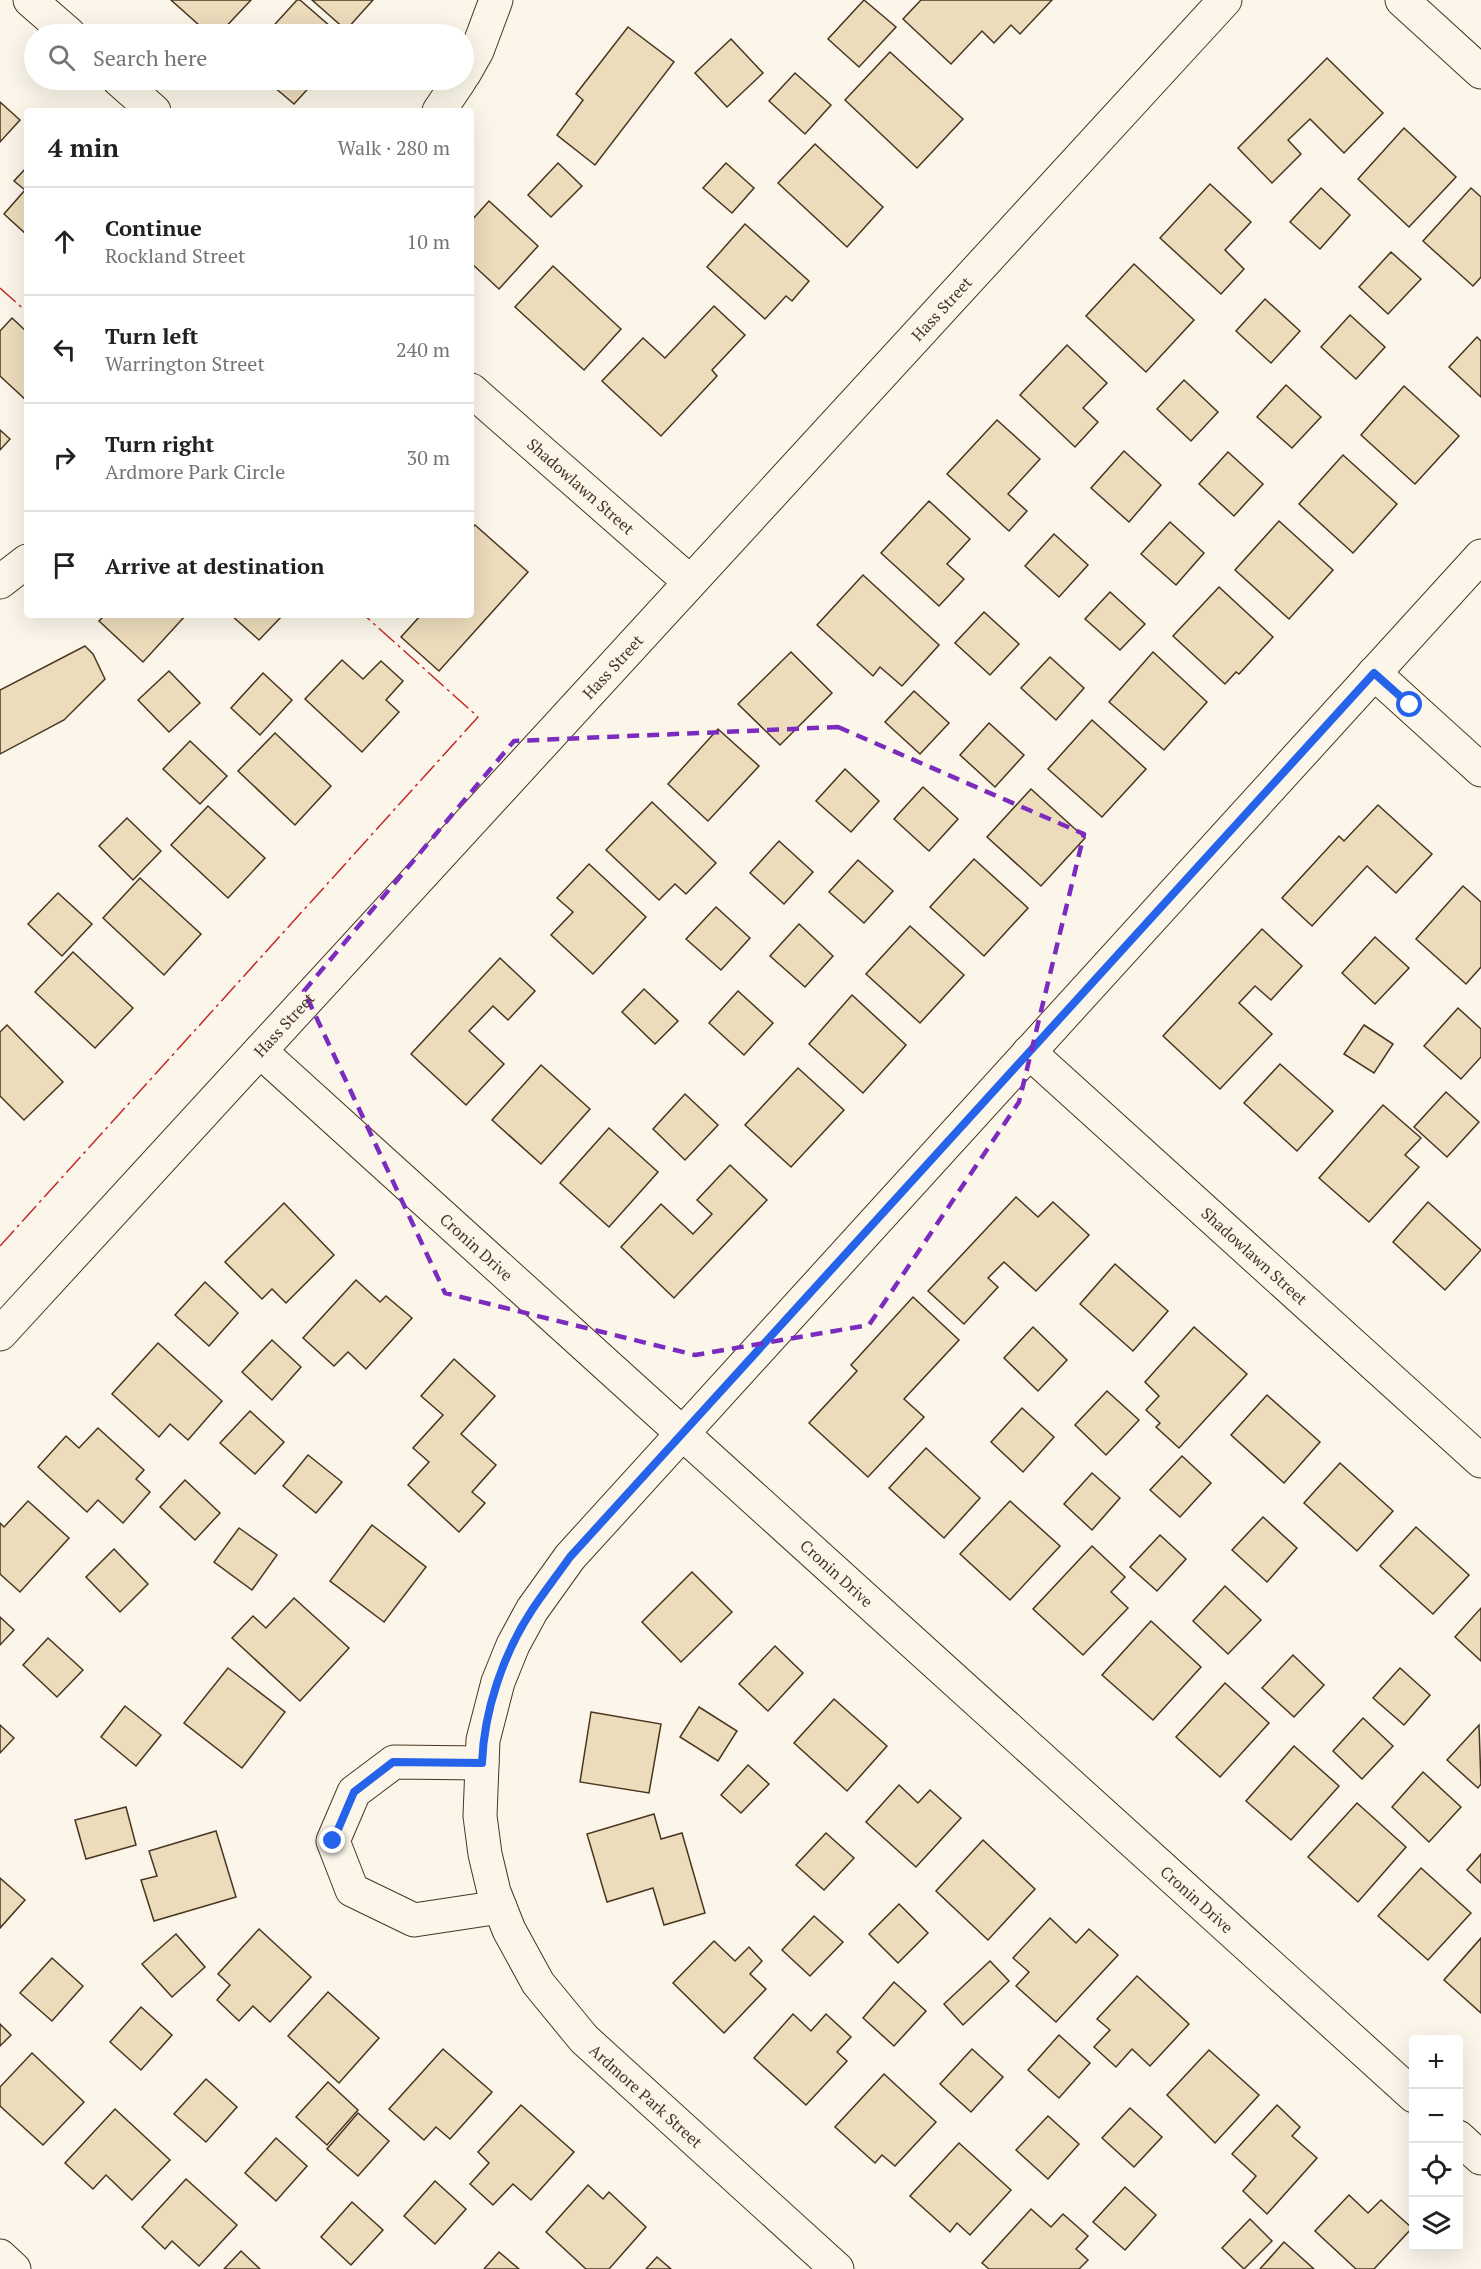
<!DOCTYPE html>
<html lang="en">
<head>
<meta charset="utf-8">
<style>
	:root { --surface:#fff; --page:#f2f2f2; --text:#202124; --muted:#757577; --line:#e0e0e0 }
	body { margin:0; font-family:"PT Serif",serif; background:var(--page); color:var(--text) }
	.controls { position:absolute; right:18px; bottom:18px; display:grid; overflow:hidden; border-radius:6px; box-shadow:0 6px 24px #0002 }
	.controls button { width:54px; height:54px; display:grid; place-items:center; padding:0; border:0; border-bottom:2px solid var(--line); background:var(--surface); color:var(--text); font:30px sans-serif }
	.stop { position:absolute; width:18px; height:18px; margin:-14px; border:4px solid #2563eb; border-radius:50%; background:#fff }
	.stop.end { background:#2563eb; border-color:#fff; box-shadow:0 2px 6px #0008 }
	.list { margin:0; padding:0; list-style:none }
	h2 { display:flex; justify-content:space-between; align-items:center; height:78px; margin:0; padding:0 24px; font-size:26px }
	h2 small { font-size:20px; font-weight:400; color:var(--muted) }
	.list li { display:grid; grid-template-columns:39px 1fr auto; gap:18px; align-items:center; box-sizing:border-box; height:108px; padding:0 24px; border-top:2px solid var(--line) }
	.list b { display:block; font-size:22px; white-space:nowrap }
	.list p { margin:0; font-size:20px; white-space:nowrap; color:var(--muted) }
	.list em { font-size:20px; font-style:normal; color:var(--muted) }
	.icon { flex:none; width:33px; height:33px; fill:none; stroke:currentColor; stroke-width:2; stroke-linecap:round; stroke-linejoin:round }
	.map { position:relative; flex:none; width:1481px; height:2269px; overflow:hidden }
	.search { position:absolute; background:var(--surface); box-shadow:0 6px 24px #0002; left:24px; top:24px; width:450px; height:66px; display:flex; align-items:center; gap:15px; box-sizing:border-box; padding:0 21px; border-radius:33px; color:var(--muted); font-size:22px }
	.panel { position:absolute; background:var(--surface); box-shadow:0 6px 24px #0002; left:24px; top:108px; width:450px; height:510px; border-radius:6px }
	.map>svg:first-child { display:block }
</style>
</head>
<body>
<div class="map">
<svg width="1481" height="2269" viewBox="0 0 1481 2269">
	<rect width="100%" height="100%" fill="#fbf6e9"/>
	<g fill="#ecdcbc" stroke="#4a3520" stroke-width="1.5">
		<path d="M171,0H251L219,34H209Z"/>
		<path d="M297,0H300L339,34H266Z"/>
		<path d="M312,0H373L346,30Z"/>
		<path d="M864,0L896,27L859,67L828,39Z"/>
		<path d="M921,0H1052L1020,34L1011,25L994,43L982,31L951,64L903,19Z"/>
		<path d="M628,27L674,62L595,165L557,135L583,100L576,94Z"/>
		<path d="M731,39L763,73L727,107L695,73Z"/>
		<path d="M890,52L963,119L917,168L845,100Z"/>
		<path d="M1327,58L1383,113L1344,153L1310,119L1288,140L1301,154L1272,183L1238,148Z"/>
		<path d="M795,73L831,105L805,134L769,101Z"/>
		<path d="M266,80H316L294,104Z"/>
		<path d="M0,102L20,120L0,142Z"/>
		<path d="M1404,128L1456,177L1409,227L1358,179Z"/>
		<path d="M815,144L883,207L847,247L778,183Z"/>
		<path d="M558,163L582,186L551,217L528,195Z"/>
		<path d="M726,163L754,188L732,213L703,188Z"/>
		<path d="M27,167V235L4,214L25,190L14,181Z"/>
		<path d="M1210,184L1251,222L1225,250L1244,269L1221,294L1160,238Z"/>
		<path d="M1321,188L1350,215L1320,249L1290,222Z"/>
		<path d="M1471,188L1481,197V277L1473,286L1423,241Z"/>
		<path d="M489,201L538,246L499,289L471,263V221Z"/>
		<path d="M745,224L809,281L792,301L786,296L765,319L707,267Z"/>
		<path d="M1391,252L1421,279L1388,314L1359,287Z"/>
		<path d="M1134,264L1194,320L1146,372L1086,316Z"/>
		<path d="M553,266L621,329L584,370L515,307Z"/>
		<path d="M1265,299L1300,331L1271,363L1236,331Z"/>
		<path d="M714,306L745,335L712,370L717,376L661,436L602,381L643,338L665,358Z"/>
		<path d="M1350,315L1385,347L1356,379L1321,347Z"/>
		<path d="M12,318L27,332V401L0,376V331Z"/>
		<path d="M1477,337L1481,341V397L1449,367Z"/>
		<path d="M1067,345L1107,383L1083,408L1098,422L1075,447L1020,395Z"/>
		<path d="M1184,380L1218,412L1191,441L1157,409Z"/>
		<path d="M1286,385L1321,417L1292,448L1257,417Z"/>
		<path d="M1404,386L1459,436L1415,484L1361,435Z"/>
		<path d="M997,420L1040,459L1008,494L1027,511L1009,531L947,474Z"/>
		<path d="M0,430L10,439L0,450Z"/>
		<path d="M1124,451L1161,485L1129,522L1091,488Z"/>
		<path d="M1228,452L1263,484L1234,516L1199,484Z"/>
		<path d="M1343,455L1397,504L1353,553L1299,504Z"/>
		<path d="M929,501L970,539L947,564L964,579L939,606L881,553Z"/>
		<path d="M1279,521L1333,570L1289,619L1235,570Z"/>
		<path d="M1170,522L1204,553L1176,585L1141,554Z"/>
		<path d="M475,525L528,572L439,671L401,637L421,615H471V529Z"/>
		<path d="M1054,534L1088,565L1059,597L1025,566Z"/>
		<path d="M863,575L939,645L902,686L880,667L873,676L817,625Z"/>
		<path d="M1219,587L1273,637L1239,674L1236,672L1225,684L1173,636Z"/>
		<path d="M1110,592L1145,624L1120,650L1085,619Z"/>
		<path d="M984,612L1019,644L990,675L955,643Z"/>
		<path d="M105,615H186L143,662L99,621Z"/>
		<path d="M231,615H283L259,640Z"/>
		<path d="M85,646L93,654L105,679L64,720L0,754V690Z"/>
		<path d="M791,652L832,693L780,745L738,704Z"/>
		<path d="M1153,652L1207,702L1164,750L1109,702Z"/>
		<path d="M1050,657L1084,688L1056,720L1021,688Z"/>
		<path d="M342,660L363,679L381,661L403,681L386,700L399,712L362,752L305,699Z"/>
		<path d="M169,671L200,703L169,732L138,700Z"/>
		<path d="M263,673L292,700L260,735L231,708Z"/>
		<path d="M914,691L949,723L920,754L885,722Z"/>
		<path d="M1092,720L1146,769L1102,817L1048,769Z"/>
		<path d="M989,723L1024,755L995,787L960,755Z"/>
		<path d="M718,729L759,766L708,821L668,784Z"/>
		<path d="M275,733L331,786L295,825L238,771Z"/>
		<path d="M190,741L227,776L200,804L163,769Z"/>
		<path d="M845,769L879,801L851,832L816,801Z"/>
		<path d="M923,787L958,819L929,851L894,819Z"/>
		<path d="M1031,789L1085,838L1041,886L987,837Z"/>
		<path d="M652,802L716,863L686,894L675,884L659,900L606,850Z"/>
		<path d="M1378,805L1432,854L1396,893L1367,866L1312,926L1282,898L1339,836L1344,841Z"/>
		<path d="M208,806L265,858L228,898L171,845Z"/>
		<path d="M127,818L161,851L133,880L99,846Z"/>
		<path d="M779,841L813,872L784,904L750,873Z"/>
		<path d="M974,859L1028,908L984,956L930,907Z"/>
		<path d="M858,860L893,891L864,923L829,892Z"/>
		<path d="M589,864L646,917L593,974L551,935L573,912L557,898Z"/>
		<path d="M140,878L201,934L164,975L103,918Z"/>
		<path d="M1463,886L1481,902V967L1466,984L1416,939Z"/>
		<path d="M58,893L92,924L62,956L28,924Z"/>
		<path d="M716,907L750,938L721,970L686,939Z"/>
		<path d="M799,924L833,956L805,987L770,956Z"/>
		<path d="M910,926L964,975L920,1023L866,974Z"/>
		<path d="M1262,929L1302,966L1271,1000L1255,986L1239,1003L1272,1034L1220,1089L1163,1036Z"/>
		<path d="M1375,937L1409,968L1375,1004L1342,973Z"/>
		<path d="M73,952L133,1008L95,1048L35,992Z"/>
		<path d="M500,958L535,991L508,1020L493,1006L469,1031L504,1064L466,1105L411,1054Z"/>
		<path d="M644,989L678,1021L655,1044L622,1012Z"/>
		<path d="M738,991L773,1023L744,1055L709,1023Z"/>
		<path d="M852,995L906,1045L863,1093L809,1044Z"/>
		<path d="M1458,1008L1481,1029V1057L1461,1079L1424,1046Z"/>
		<path d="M7,1025L63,1082L24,1120L0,1096V1032Z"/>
		<path d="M1364,1025L1393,1044L1374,1073L1344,1054Z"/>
		<path d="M1280,1064L1333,1111L1297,1151L1244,1103Z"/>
		<path d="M541,1065L590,1109L541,1164L492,1120Z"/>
		<path d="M798,1068L844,1110L791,1167L745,1125Z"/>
		<path d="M1446,1092L1479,1122L1447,1157L1414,1127Z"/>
		<path d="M685,1094L718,1125L685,1160L653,1129Z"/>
		<path d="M1383,1105L1421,1138L1405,1155L1419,1167L1369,1222L1319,1178Z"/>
		<path d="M609,1128L658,1172L609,1227L560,1183Z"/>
		<path d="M730,1165L767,1200L674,1298L621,1247L661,1204L693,1234L712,1214L697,1200Z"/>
		<path d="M1016,1197L1038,1217L1053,1202L1089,1235L1036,1291L1004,1262L988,1278L998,1287L964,1324L928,1291Z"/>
		<path d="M1428,1202L1481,1250L1445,1290L1393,1242Z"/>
		<path d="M284,1203L334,1255L286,1303L272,1289L262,1299L225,1262Z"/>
		<path d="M1115,1264L1168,1311L1133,1351L1080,1304Z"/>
		<path d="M356,1280L380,1302L386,1296L412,1318L366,1369L348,1352L334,1366L303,1338Z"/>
		<path d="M205,1282L238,1313L209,1346L175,1315Z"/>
		<path d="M913,1297L959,1340L904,1399L924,1417L868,1477L809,1423L857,1371L851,1365Z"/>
		<path d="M1033,1327L1067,1360L1038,1391L1004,1358Z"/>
		<path d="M1194,1327L1247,1374L1179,1448L1156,1427L1160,1423L1146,1410L1159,1396L1145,1382Z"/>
		<path d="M272,1340L301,1367L272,1400L242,1372Z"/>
		<path d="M158,1343L222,1401L188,1440L170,1424L159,1437L112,1394Z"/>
		<path d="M454,1359L495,1396L461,1434L496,1465L472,1492L485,1503L459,1532L408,1485L429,1462L413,1448L443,1415L421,1396Z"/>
		<path d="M1107,1391L1139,1420L1106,1455L1075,1425Z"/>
		<path d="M1267,1395L1320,1442L1284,1483L1231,1435Z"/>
		<path d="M1022,1408L1054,1437L1023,1472L991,1442Z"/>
		<path d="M250,1411L284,1442L255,1474L220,1443Z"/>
		<path d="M98,1428L144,1470L136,1479L150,1492L123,1523L98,1500L87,1512L38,1467L66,1436L79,1448Z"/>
		<path d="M926,1448L980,1498L944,1538L889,1488Z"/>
		<path d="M308,1455L342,1482L316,1513L283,1486Z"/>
		<path d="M1182,1456L1211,1483L1180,1517L1150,1490Z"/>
		<path d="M1340,1463L1393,1511L1357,1551L1304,1503Z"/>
		<path d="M1092,1473L1120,1498L1092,1530L1064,1504Z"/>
		<path d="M185,1480L220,1513L195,1540L160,1507Z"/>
		<path d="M28,1501L69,1538L20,1592L0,1574V1523L4,1527Z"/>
		<path d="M1010,1501L1060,1546L1010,1600L960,1554Z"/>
		<path d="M1263,1517L1297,1548L1267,1582L1232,1550Z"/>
		<path d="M372,1525L426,1567L384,1622L330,1581Z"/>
		<path d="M1416,1527L1469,1575L1433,1614L1380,1566Z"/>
		<path d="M239,1528L277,1555L252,1590L214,1562Z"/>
		<path d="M1160,1535L1186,1559L1157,1591L1130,1567Z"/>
		<path d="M1092,1546L1125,1577L1111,1592L1128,1608L1083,1655L1033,1609Z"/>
		<path d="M114,1549L148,1584L120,1612L86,1577Z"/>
		<path d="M692,1572L732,1612L681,1662L642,1622Z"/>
		<path d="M1225,1586L1261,1620L1228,1654L1193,1621Z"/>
		<path d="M294,1598L349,1648L300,1701L232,1638L253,1616L266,1628Z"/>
		<path d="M1481,1608V1661L1455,1637Z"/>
		<path d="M0,1617L14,1630L0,1645Z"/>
		<path d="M1151,1621L1201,1667L1153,1720L1102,1675Z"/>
		<path d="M48,1638L83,1670L57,1697L23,1665Z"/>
		<path d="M775,1646L803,1673L768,1711L739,1684Z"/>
		<path d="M1293,1655L1324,1685L1294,1717L1262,1688Z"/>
		<path d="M228,1668L285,1712L242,1768L184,1723Z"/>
		<path d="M1400,1668L1430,1695L1404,1725L1373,1698Z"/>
		<path d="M1225,1683L1269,1723L1220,1777L1176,1737Z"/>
		<path d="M834,1699L887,1746L847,1791L794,1743Z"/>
		<path d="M125,1706L161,1735L136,1766L101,1737Z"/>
		<path d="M699,1707L737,1731L718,1761L680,1737Z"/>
		<path d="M591,1712L661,1724L649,1793L580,1782Z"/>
		<path d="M1363,1718L1393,1746L1362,1779L1333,1751Z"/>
		<path d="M0,1725L14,1738L0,1753Z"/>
		<path d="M1479,1725L1481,1784L1478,1788L1447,1760Z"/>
		<path d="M1294,1746L1339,1786L1291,1840L1246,1801Z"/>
		<path d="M748,1765L769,1784L741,1813L721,1795Z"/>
		<path d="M1423,1772L1461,1807L1429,1842L1392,1807Z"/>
		<path d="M899,1785L918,1803L930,1790L961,1818L916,1867L866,1822Z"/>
		<path d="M1357,1803L1406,1847L1358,1902L1308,1857Z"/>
		<path d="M126,1807L136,1845L86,1859L75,1820Z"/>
		<path d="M654,1814L661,1839L682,1833L705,1913L664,1925L653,1888L607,1902L587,1834Z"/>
		<path d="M216,1831L236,1897L154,1921L141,1880L157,1876L149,1851Z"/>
		<path d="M826,1833L854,1858L824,1890L796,1865Z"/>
		<path d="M983,1840L1035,1889L988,1940L936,1891Z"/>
		<path d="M1481,1854V1883L1467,1870Z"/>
		<path d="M1421,1868L1471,1913L1428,1960L1378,1916Z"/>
		<path d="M0,1878L25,1900L0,1928Z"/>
		<path d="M899,1904L928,1933L898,1963L869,1934Z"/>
		<path d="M814,1916L843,1942L810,1976L782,1950Z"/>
		<path d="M1050,1918L1076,1943L1089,1929L1118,1955L1056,2022L1016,1986L1029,1972L1013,1958Z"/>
		<path d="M259,1929L311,1977L270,2022L253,2006L239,2021L217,2000L230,1985L218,1974Z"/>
		<path d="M176,1934L205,1967L172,1997L142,1964Z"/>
		<path d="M1481,1938V2013L1444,1980Z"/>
		<path d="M714,1941L735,1961L749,1947L762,1961L750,1974L766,1989L724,2033L673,1983Z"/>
		<path d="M52,1958L83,1986L52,2021L20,1993Z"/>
		<path d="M990,1961L1009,1981L963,2025L944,2004Z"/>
		<path d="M1137,1976L1189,2024L1150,2066L1132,2049L1116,2067L1094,2047L1110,2030L1097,2019Z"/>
		<path d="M894,1982L926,2011L894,2046L863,2018Z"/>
		<path d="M328,1992L379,2038L339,2083L288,2036Z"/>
		<path d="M141,2007L172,2035L141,2070L110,2042Z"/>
		<path d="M793,2014L811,2031L826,2014L851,2037L837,2052L847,2061L806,2105L754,2058Z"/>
		<path d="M0,2024L11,2035L0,2046Z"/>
		<path d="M1059,2035L1090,2063L1059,2098L1028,2070Z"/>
		<path d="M443,2049L492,2092L450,2139L436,2127L424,2140L389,2109Z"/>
		<path d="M972,2049L1003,2077L971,2112L940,2084Z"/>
		<path d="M1209,2050L1259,2095L1215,2143L1167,2095Z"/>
		<path d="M32,2053L84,2102L43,2145L0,2106V2087Z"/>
		<path d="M884,2074L936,2122L895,2166L882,2155L875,2163L835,2127Z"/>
		<path d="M206,2079L237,2107L206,2142L174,2114Z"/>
		<path d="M328,2082L358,2110L327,2145L296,2117Z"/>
		<path d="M521,2105L574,2152L531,2200L513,2184L493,2205L470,2184L489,2163L478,2152Z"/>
		<path d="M1277,2105L1300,2127L1292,2136L1317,2158L1267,2214L1243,2191L1256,2176L1232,2154Z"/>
		<path d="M1130,2108L1162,2137L1134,2167L1102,2138Z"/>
		<path d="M115,2109L170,2160L132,2200L106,2175L93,2189L65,2163Z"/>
		<path d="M358,2113L389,2141L358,2176L327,2149Z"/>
		<path d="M1048,2116L1079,2144L1048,2179L1016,2150Z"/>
		<path d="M276,2138L307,2166L276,2201L245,2173Z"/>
		<path d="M959,2143L1011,2190L970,2235L957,2223L950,2232L910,2196Z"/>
		<path d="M186,2179L237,2225L199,2266L172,2241L165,2249L142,2227Z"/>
		<path d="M435,2181L466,2209L435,2244L404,2216Z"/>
		<path d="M588,2185L603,2199L609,2192L646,2227L609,2269H586L546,2232Z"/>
		<path d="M1125,2187L1156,2215L1125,2250L1093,2222Z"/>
		<path d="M1349,2195L1368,2213L1381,2200L1412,2228L1374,2269H1356L1315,2231Z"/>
		<path d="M352,2202L383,2230L351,2265L321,2237Z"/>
		<path d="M1031,2209L1051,2227L1063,2214L1088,2236L1076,2249L1088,2260L1079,2269H989L982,2263Z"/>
		<path d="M1250,2219L1272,2241L1244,2269L1222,2248Z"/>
		<path d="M1284,2242L1314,2269H1260Z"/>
		<path d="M241,2251L260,2269H224Z"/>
		<path d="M499,2252L519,2269H484Z"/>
		<path d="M657,2257L671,2269H646Z"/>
	</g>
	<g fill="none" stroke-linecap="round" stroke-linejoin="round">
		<defs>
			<g id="minor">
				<path d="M30,0L69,34"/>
				<path d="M1402,0L1481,72"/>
				<path d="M464,74L477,51L496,0"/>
				<path d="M119,80L154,111"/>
				<path d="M439,111L460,80"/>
				<path id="s1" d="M471,390L690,582"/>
				<path d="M0,582L27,561"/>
				<path d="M1374,673L1481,770"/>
				<path id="s2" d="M260,1051L1414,2096"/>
				<path id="s3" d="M1029,1052L1481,1461"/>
				<path id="s4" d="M0,1334L1225,0"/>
				<path d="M482,1763L394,1762L354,1792L333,1841L352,1890L414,1920L500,1907"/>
				<path d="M1458,2137L1481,2158"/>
				<path d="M0,2256L14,2269"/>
				<path d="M837,2269L584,2039L538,1983L509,1930L494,1892L485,1854L480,1816L483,1740L498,1682L513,1645L532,1610L570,1557L1481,556"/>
			</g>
		</defs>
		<use href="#minor" stroke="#4a3520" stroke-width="35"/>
		<use href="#minor" stroke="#fbf6e9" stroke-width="33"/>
		<g stroke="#c62828" stroke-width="1.5" stroke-dasharray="21 4.5 3 4.5" stroke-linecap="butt">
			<path d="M0,288L27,312"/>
			<path d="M0,1246L478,717L364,615"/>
		</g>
	</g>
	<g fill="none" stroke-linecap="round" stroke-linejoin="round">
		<path stroke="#2563eb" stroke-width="8" d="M333,1841L354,1792L393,1762L482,1763C484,1711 503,1654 532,1610C544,1592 558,1574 570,1557L1374,673L1410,705"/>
	</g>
	<path fill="none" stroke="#7b2cbf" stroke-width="4.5" stroke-dasharray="12 8" stroke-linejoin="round" d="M838,727L1084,834L1019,1102L869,1325L695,1355L445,1293L304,991L514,741Z"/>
	<g text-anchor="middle" stroke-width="4.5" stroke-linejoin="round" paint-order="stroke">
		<g font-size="16" fill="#4a3520" stroke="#fbf6e9">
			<text dy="6" stroke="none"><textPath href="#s4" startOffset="1392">Hass Street</textPath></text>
			<text dy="6" stroke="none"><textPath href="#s1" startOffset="146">Shadowlawn Street</textPath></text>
			<text dy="6" stroke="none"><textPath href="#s4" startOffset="906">Hass Street</textPath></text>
			<text dy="6" stroke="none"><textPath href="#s4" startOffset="420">Hass Street</textPath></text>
			<text dy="6" stroke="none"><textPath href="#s2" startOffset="292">Cronin Drive</textPath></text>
			<text dy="6" stroke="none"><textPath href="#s3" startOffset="304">Shadowlawn Street</textPath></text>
			<text dy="6" stroke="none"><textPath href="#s2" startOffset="778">Cronin Drive</textPath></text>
			<text dy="6" stroke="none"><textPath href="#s2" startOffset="1264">Cronin Drive</textPath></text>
			<text transform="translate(646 2096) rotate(42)" y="6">Ardmore Park Street</text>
		</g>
	</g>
</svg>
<div class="controls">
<button>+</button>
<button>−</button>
<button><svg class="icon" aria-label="locate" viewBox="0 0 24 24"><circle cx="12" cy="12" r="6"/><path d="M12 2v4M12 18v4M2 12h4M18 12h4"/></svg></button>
<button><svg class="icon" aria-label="layers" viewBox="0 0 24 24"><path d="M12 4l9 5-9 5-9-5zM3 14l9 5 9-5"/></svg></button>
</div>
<div class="stop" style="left:1410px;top:705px"></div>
<div class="stop end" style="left:333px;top:1841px"></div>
<div class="search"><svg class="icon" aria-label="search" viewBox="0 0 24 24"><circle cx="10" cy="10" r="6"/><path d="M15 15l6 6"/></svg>Search here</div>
<section class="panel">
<h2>4 min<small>Walk · 280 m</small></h2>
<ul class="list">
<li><svg class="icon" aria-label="ahead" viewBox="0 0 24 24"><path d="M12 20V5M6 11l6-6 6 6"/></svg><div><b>Continue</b><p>Rockland Street</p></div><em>10 m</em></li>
<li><svg class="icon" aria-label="left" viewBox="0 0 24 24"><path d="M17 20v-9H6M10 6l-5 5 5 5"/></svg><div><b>Turn left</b><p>Warrington Street</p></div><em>240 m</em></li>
<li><svg class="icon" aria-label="right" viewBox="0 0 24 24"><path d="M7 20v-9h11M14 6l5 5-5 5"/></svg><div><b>Turn right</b><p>Ardmore Park Circle</p></div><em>30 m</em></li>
<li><svg class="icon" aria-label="arrive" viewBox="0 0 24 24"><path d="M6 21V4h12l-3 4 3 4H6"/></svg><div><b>Arrive at destination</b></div></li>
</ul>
</section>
</div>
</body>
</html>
